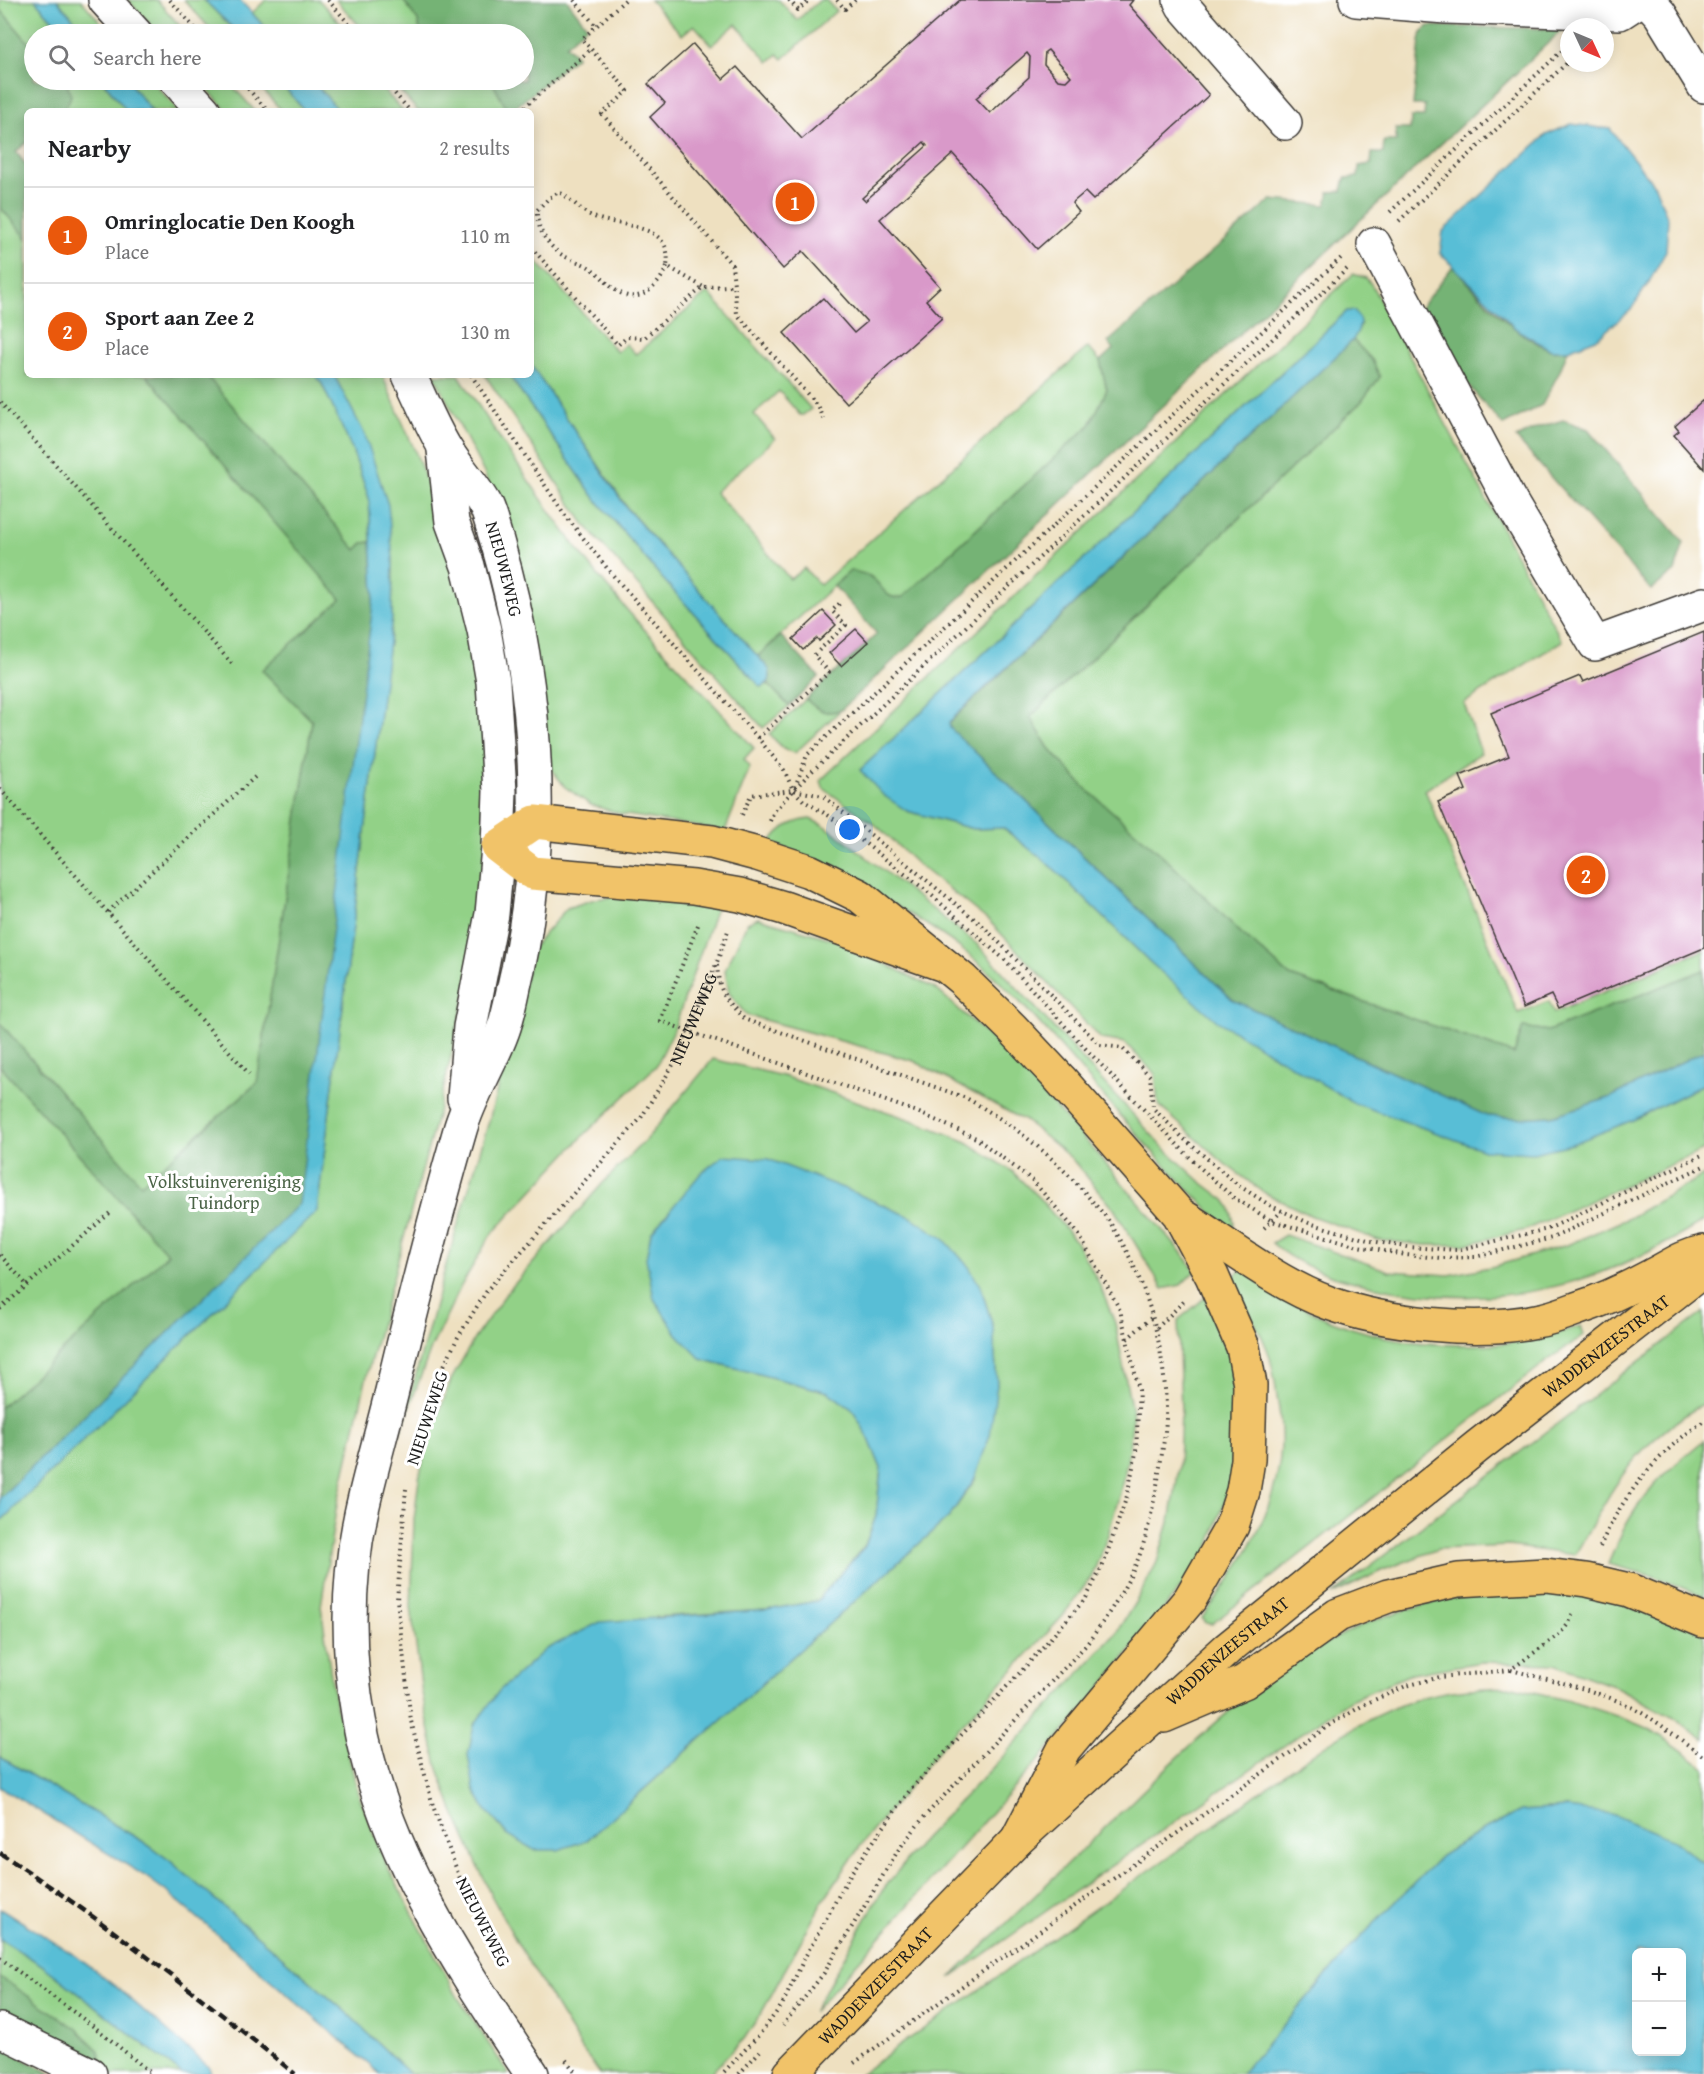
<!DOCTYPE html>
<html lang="en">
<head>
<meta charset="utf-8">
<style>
	:root { --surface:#fff; --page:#f6f6f6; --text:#202124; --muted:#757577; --line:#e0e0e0; --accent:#ea580c }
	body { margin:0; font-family:"Gentium Book Plus",serif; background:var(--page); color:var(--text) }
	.controls { position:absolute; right:18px; bottom:18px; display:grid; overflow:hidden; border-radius:9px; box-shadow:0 3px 15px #0003 }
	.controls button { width:54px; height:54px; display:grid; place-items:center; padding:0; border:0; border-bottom:2px solid var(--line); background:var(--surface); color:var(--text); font:30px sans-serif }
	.compass { position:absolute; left:1560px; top:18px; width:54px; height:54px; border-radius:50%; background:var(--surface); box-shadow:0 3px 15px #0003; rotate:134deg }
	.you { position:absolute; left:850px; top:830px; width:21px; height:21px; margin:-15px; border:4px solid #fff; border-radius:50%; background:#1a73e8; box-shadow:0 0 0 9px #1a73e833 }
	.badge { display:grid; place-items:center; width:39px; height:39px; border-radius:50%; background:var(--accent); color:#fff; font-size:20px; font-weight:700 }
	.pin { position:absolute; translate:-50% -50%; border:3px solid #fff; box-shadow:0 2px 6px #0006 }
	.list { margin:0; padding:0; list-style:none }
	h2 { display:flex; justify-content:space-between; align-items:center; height:78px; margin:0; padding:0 24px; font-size:26px }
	h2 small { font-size:20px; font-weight:400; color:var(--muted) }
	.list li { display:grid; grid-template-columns:39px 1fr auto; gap:18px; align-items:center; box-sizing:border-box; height:96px; padding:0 24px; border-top:2px solid var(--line) }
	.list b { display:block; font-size:22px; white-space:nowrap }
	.list p { margin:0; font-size:20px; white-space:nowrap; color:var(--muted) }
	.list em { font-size:20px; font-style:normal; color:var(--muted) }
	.icon { flex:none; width:33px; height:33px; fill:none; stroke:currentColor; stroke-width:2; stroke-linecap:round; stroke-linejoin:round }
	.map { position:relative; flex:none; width:1704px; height:2074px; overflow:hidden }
	.search { position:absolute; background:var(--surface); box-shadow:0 3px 15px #0003; left:24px; top:24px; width:510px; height:66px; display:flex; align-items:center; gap:15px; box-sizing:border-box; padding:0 21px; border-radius:33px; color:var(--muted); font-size:22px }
	.panel { position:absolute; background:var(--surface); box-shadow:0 3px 15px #0003; left:24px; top:108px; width:510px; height:270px; border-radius:9px }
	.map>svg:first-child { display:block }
</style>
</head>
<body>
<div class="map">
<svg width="1704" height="2074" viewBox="0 0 1704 2074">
	<rect width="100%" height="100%" fill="#fff"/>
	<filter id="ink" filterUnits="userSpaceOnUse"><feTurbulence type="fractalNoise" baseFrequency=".0167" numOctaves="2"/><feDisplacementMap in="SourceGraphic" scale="12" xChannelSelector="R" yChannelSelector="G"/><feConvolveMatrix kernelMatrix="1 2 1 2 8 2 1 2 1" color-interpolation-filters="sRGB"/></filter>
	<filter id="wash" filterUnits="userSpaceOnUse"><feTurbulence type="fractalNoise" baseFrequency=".008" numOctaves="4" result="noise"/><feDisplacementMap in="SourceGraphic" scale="24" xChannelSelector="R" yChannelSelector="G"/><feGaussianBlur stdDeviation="1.35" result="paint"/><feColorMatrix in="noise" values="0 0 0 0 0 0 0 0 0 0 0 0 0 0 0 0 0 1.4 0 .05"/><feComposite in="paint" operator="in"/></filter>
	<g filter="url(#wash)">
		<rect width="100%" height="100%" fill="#eee0c0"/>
		<g fill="#92d187" stroke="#577652" stroke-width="1.5" fill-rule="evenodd">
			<path d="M0,0H35L65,34H34V49L0,9Z"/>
			<path d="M57,0H81L111,34H87Z"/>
			<path d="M128,0H157L187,34H159Z"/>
			<path d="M184,0H204L239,34H215Z"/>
			<path d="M266,0H319L350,34H271L252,13Z"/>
			<path d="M336,0H403L418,21L421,34H367Z"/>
			<path d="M650,0H779L797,20L820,0H826L836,11L783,59L778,54L769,62L736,24L712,45L694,25L682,35Z"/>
			<path d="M61,80H102L127,111H61L66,107L68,87Z"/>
			<path d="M127,80H151L179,111H152Z"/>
			<path d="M199,80H227L255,111H227Z"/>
			<path d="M254,80H278L305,111H282Z"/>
			<path d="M312,80H374L403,111H339Z"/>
			<path d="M390,80H491L508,111H418Z"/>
			<path d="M0,207L27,238V375H146L342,599L262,670L312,721L257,1083L141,1185L0,1023Z"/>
			<path d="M531,255L617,352L626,344L636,354L708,292L811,409L803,415H800L779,391L754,414L775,439L715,492L790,579L804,568L820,585L1088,347L1100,361L1107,389L1090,425L903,597C887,601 880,587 870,576L843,577L758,656L740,638L628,509L531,365Z"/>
			<path d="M1353,274L1366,278L1371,284L1562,641L1464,703L1481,753L1425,790L1518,1013L1549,1001L1554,1013L1704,950V970L1548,1031L1523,1027L1514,1054L1290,976L1241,933L1163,856L1084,787L1048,747L1030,717L1361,402L1380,377L1372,360L1353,340L1361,325L1354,311H1347L860,770L907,811L973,829L1003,828L1051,866L1151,963L1484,1150L1633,1120L1704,1084V1150L1525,1230L1463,1245H1425L1378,1240L1312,1216L1265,1193L1225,1164L1158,1105L1155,1074L1125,1043L1101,1039L990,922L916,863L878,827L823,788L821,780Z"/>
			<path d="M206,375H315L322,384L352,449L369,498L371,542L363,543L356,550Z"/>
			<path d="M334,375H382L415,451L437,508L470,616L483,714L489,812L473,962L439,1108L368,1371L336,1510L321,1606L334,1696L358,1793L386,1864L459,1999L509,2074H410L348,2014L169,1860L142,1841L0,1757V1522L317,1210L392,618L393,559L365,435Z"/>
			<path d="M434,375H459C499,438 541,501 586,560C637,626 698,686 754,748L744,759L750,767L725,831L621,814L591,805L565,787L552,770L545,745L518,562L485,475Z"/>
			<path d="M485,375H509L594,497L662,578L761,687L768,684L789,706L763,728L585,525Z"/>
			<path d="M806,699C818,711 825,715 841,710L795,753L785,750L769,734Z"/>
			<path d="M810,819L825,826L846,841L978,945L1162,1146L1200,1181L1225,1200L1230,1207L1234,1222L1233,1228L1227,1227C1175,1179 1128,1125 1082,1071C1046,1030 1010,988 968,954C909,907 838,876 771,842C780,827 793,821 810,819Z"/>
			<path d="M631,895L717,905L673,1032L656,1066L583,1136L490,1236L461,1286L431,1348L399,1436L446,1265L489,1121L533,947L567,908L595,899Z"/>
			<path d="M758,918L839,941L936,989L992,1039L1081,1135L1187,1259L1195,1271L1181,1285L1163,1289L1114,1209L1071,1158L1027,1122L914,1061L746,1015L729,993L725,970L747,923Z"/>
			<path d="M713,1059L786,1077L920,1123L967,1142L1012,1171L1041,1200L1075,1240L1098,1281L1115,1323L1133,1417L1127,1463L1120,1493L1108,1535L1092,1576L1062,1617L943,1745L861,1845L824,1899L763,2010L744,2039L710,2074H600L581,2048L519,1946L491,1895L452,1808L437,1766L422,1693L411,1607L414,1520L419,1478L427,1445L451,1380L474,1339L505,1295L602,1184L649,1136ZM981,1288L993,1327L997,1385L975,1480L949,1517L587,1840L507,1834L486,1810L474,1789L656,1617L767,1610L817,1601L865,1545L876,1516L881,1468L869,1439L853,1410L828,1392L701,1359Z"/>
			<path d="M0,1066L168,1254L0,1408Z"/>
			<path d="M1704,1175V1221C1595,1290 1489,1314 1363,1284C1333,1277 1294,1264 1272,1243L1285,1235L1389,1271L1449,1275L1495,1266L1567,1245L1629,1218Z"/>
			<path d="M1242,1269C1266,1284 1291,1302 1316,1314C1376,1342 1444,1349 1509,1343C1533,1341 1558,1333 1581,1326L1584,1335L1547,1361L1212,1624L1206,1623L1202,1618C1240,1568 1277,1512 1281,1447C1282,1430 1280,1413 1277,1397C1275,1380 1272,1359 1265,1344C1256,1322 1241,1301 1229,1280Z"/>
			<path d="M1206,1297L1232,1362L1239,1460L1206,1556L1079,1715L813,2012L882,1891L923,1839L997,1763L1116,1633L1138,1598L1157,1562L1171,1516L1179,1467L1181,1411L1178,1320Z"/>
			<path d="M1704,1312V1403C1683,1416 1662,1431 1644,1449C1615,1479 1596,1519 1575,1555L1509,1546L1438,1549L1381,1571L1332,1595Z"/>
			<path d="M1704,1440V1596L1653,1576L1608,1564C1617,1543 1626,1521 1641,1502C1658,1478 1682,1458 1704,1440Z"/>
			<path d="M1496,1589L1593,1595L1687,1624L1704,1633V1740L1674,1718L1616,1687L1554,1664L1481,1662L1411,1674L1350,1700L950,1978C1006,1923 1063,1868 1120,1813C1191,1744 1264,1670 1356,1628C1400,1608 1448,1600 1496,1589Z"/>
			<path d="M1513,1687C1557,1697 1600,1708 1642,1726C1664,1736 1685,1752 1704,1767V1864L1673,1840L1567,1808L1521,1811L1483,1830L1441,1856L1354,1944L1241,2074H860C977,1990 1096,1908 1214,1825C1278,1781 1339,1726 1414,1700C1445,1689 1480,1688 1513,1687Z"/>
			<path d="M0,1939L42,1965L182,2074H108L99,2069V2051L77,2029L0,1977Z"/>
		</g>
		<g fill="#75b374" stroke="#486848" stroke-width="1.5">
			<path d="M403,0H567L587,26L566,45L577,56L511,111H508L491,80H524V34H421L418,21Z"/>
			<path d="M0,9L34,49V80H61L68,87L71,96L66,107L61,111H27V142L16,152L27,166V238L0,207Z"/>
			<path d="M1429,26L1563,29L841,710C825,715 818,711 806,699L877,634L834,586L850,571C856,572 864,573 869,576C883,583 884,602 903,597L1090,425L1107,390L1100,361L1113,349L1108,342L1271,200L1326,205L1329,192L1342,191L1345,178L1358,177L1359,166L1371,164L1372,153H1383L1384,141H1396V129H1410L1411,117H1424L1425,105H1413L1420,41L1422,32Z"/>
			<path d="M1453,266C1480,296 1511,333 1549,349C1554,352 1562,350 1568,350L1559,373L1542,405L1503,425L1466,383L1420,308Z"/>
			<path d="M1353,340L1372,360L1380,377L1361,402L1030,717L1048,747L1084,787L1163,856L1241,933L1290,976L1514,1054L1523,1027L1548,1031L1704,970V1051L1609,1098L1552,1116L1519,1118L1487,1116L1233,1000L950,728L949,723Z"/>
			<path d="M146,375H206L356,550L363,543L371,542L374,594L372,617L300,1204L0,1498V1408L168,1254L0,1066V1023L141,1184L257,1083L312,721L262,670L341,599Z"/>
			<path d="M1563,420L1588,429L1684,543L1675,571L1651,590L1516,438L1537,428Z"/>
			<path d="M781,636L819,677L789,706L768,684C773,672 766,665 758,656Z"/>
			<path d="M0,1977L77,2029L99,2051L102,2066L0,2017Z"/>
			<path d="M0,2047L53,2074H0Z"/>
		</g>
		<g fill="#58bed6" stroke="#3a6d79" stroke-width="1.5" fill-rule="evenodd">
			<path d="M35,0H57L87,34H65Z"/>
			<path d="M204,0H240L271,34H239Z"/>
			<path d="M102,80H127L152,111H127Z"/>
			<path d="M278,80H312L339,111H305Z"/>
			<path d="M1571,124L1610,129L1655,186L1668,219L1666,251L1649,282L1631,310L1596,339L1568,350H1551L1516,329L1440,253L1443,231L1546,135Z"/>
			<path d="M1347,311H1354C1364,323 1360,327 1353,340L949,722L950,728L1233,1000L1487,1116L1519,1118L1552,1116L1609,1098L1704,1051V1084L1633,1120L1572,1144L1533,1153L1484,1150L1354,1103L1217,1021L1151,963L1051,866L1003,828L973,829L907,811L883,795L860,770Z"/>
			<path d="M531,365L628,510L769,669C771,679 770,683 761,687L662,578L594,497L509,375H531Z"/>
			<path d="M315,375H334L365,435L388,505L393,559L392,618L317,1211L0,1522V1498L299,1204L374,594L369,498L352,449L322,384Z"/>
			<path d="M723,1156L768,1159L848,1190L911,1217L944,1239L969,1267L981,1288L993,1327L997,1385L990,1435L974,1480L949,1517L587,1840L558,1850H534L507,1834L486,1810L474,1789L468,1755L474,1725L499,1691L546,1649L600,1622L767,1610L817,1601L865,1546L876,1516L881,1468L869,1439L853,1410L828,1392L701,1359L677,1334L654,1299L646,1258L651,1233L701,1173Z"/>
			<path d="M0,1757L142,1841L169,1860L348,2014L410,2074H380L171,1895L145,1876L0,1787Z"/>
			<path d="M1567,1808L1612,1814L1673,1840L1704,1864V2074H1241L1354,1944L1441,1856L1483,1830L1521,1811ZM1636,1952H1682V2052H1636Z"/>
			<path d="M0,1908L76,1956L120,1990L209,2067L211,2074H182L42,1965L0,1939Z"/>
		</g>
		<g id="blocks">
			<g fill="#d999c9" fill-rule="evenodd">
				<path d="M960,0H1133L1129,5L1209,95L1093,200L1085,192L1072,203L1079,212L1037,249L953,154L880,219L940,287L926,300L942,318L846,403L784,333L823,298L854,333L867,322L803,251L783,269L650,117L665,103L648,84L693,44L723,79L737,67L802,139ZM1048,50L1071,76L1066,81L1058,80L1044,64L1045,52ZM1027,53L1030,57L1029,77L990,113L976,98ZM924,142L927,146L865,201L862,198Z"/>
				<path d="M1704,400V469L1674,435L1679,431L1675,426Z"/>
				<path d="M823,611L836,625L819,641L817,638L803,650L793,639Z"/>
				<path d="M856,629L868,642L841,666L829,653Z"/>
				<path d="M1704,632V948L1558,1009L1551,995L1524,1007L1438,802L1466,790L1460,776L1509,756L1491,713L1580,676L1583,682Z"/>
			</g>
		</g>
	</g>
	<g filter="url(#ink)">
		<use href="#blocks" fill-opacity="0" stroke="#3c3935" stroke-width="1.5"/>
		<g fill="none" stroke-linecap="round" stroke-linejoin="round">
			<defs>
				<g id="minor">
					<path d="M105,0L136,34"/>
					<path d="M1180,0L1183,6L1285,123"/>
					<path d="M1356,0L1446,7L1620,13L1640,0"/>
					<path d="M1647,0L1660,14L1704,86"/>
					<path d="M176,80L204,111"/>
					<path d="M1374,244L1509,499L1595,644L1704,604"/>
					<path id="s2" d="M409,375C421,399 431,425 445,448C457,468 475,486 486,507C491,518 493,530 497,541C508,579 517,617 523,655C540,760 540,865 518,969C513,989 510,1011 503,1030C491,1064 470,1095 460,1130C435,1216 413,1304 392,1391C382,1432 370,1473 361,1514C347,1581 347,1653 359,1720C383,1852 459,1964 532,2074"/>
					<path d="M444,450L452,522L468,566L484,630L493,682L500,791L498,847L492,914L470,1027L464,1098"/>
					<path d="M0,2030L90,2074"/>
				</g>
				<g id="major">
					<path d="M944,965L784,908L740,895L694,887L532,873L498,847L535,822L712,842L757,854L809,871L860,896L963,980L1012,1028L1060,1079L1179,1214L1212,1276L1243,1347L1250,1385L1248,1460L1243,1491L1232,1526L1190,1599L1064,1749L1017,1840"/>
					<path d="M1181,1215C1226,1244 1279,1285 1329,1303C1386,1324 1478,1333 1536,1321C1549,1319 1563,1314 1576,1309C1601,1301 1627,1289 1651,1276C1669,1267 1683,1256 1704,1252"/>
					<path d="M1164,1716L1244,1682L1338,1615L1388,1596L1458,1580L1546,1575L1586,1580L1629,1590L1704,1621"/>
					<path id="s3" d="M790,2074L1017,1840L1227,1649L1478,1446L1704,1270"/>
				</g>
			</defs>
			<use href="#minor" stroke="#3c3935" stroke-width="36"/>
			<use href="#major" stroke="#3c3935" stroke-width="36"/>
			<g stroke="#3c3935" stroke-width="4" stroke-dasharray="1.5 4.5" stroke-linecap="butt">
				<path d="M170,0L200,34"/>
				<path d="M328,0L358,34"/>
				<path d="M574,0L596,26"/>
				<path d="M625,0L582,39L628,91L602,114L732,265L737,314L817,405L823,419"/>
				<path d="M789,0L798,10L809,0"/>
				<path d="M837,0L845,9L855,0"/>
				<path d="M240,80L268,111"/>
				<path d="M383,80L410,111"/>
				<path d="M520,111L591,49"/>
				<path d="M1390,212L1566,47"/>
				<path d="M1399,221L1569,61"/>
				<path d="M531,247L618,345L627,337L644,338L703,287L734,286"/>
				<path d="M667,266C658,289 637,307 614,289C606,283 601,275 593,270C586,264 577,262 568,258C550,250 536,230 537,210L549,198L559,192C572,199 580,211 594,217C620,228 674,222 667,266L703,287"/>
				<path d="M471,375L565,515L611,573L758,738L784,770L793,790L804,801L831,817L928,892L1006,961L1086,1049L1195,1163L1234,1198L1272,1221L1358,1246L1405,1255L1441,1258L1475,1257L1552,1238L1704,1166"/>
				<path d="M0,402L233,665"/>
				<path d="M758,738L829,672L814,655L846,625L832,611L840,603"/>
				<path d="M795,787L807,755L1341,258"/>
				<path d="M0,789L249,1074"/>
				<path d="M742,815L751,795L793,790L823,796L983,926L1100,1045L1122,1048L1150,1076L1153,1108L1183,1138L1238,1185L1271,1206L1309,1223L1371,1241L1407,1247L1457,1250L1548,1229L1704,1154"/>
				<path d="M770,821L774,811L808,775L1347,269"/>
				<path d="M108,912L256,776"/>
				<path d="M698,925L660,1021L917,1112L976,1138L1032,1180L1078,1233L1120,1310L1139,1390L1136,1453L1127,1496L1103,1565L1086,1598L1027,1665L910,1790L851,1873L805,1957L782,2005L759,2035L722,2074"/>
				<path d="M717,965C719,994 726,999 744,1019L966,1098C1016,1126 1055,1157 1092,1201C1099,1209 1107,1217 1112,1226C1147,1281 1164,1343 1166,1407C1167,1431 1161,1456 1158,1480C1153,1506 1147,1539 1136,1564C1123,1593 1105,1620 1086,1645L924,1817L899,1849L824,1973L783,2025"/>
				<path d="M1264,1228L1282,1211"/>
				<path d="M0,1255L27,1285"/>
				<path d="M0,1309L112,1211"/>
				<path d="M1157,1328L1185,1300"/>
				<path d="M1127,1339L1152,1317"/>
				<path id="s1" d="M427,1410L438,1378L458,1337L488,1289L641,1118L676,1060L717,962L729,928"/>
				<path d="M406,1489L397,1600L411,1721L433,1806L465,1892L485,1929"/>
				<path d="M1600,1547C1621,1497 1658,1452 1704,1421"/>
				<path d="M1511,1670C1550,1680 1590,1688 1627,1705C1654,1718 1680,1739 1704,1757"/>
				<path d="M0,1958L101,2032L152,2074"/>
				<path d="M566,2060L577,2074"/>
				<path d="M854,2063L1331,1724L1367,1703L1406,1686L1440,1677L1510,1670L1559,1635L1569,1623L1573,1613"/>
				<path d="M739,2074L760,2051"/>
			</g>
			<use href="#minor" stroke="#fff" stroke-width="33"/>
			<use href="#major" stroke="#f1c369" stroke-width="33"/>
			<path stroke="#1c1c1c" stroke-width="4.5" stroke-dasharray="9 4.5" stroke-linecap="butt" d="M0,1853C103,1920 200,1996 295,2074"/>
		</g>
	</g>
	<g text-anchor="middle" stroke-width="6" stroke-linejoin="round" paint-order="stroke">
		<g font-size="18" fill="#1c1c1c" stroke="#fff">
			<text dy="6" stroke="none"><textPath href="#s2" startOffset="218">NIEUWEWEG</textPath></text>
			<text dy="6" stroke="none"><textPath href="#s1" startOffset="478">NIEUWEWEG</textPath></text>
			<text dy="6" stroke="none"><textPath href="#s3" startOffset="1095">WADDENZEESTRAAT</textPath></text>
			<text transform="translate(427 1418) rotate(-72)" y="6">NIEUWEWEG</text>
			<text dy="6" stroke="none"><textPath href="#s3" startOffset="609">WADDENZEESTRAAT</textPath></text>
			<text transform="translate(483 1922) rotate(63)" y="6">NIEUWEWEG</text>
			<text dy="6" stroke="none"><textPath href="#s3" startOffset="123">WADDENZEESTRAAT</textPath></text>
		</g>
		<g font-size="18" fill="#4b6447" stroke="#fff">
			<text x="224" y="1188">Volkstuinvereniging<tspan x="224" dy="21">Tuindorp</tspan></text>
		</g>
	</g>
</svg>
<div class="controls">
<button>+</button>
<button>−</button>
</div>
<svg class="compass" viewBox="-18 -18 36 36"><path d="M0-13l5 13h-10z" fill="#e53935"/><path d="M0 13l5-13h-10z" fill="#757577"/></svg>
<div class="you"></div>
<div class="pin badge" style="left:795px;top:202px">1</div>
<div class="pin badge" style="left:1586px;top:875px">2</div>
<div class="search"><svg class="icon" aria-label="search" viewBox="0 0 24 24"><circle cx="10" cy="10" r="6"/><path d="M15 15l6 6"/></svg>Search here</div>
<section class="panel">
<h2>Nearby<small>2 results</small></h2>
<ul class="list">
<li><span class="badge">1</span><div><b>Omringlocatie Den Koogh</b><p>Place</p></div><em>110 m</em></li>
<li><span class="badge">2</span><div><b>Sport aan Zee 2</b><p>Place</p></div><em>130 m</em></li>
</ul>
</section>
</div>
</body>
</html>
